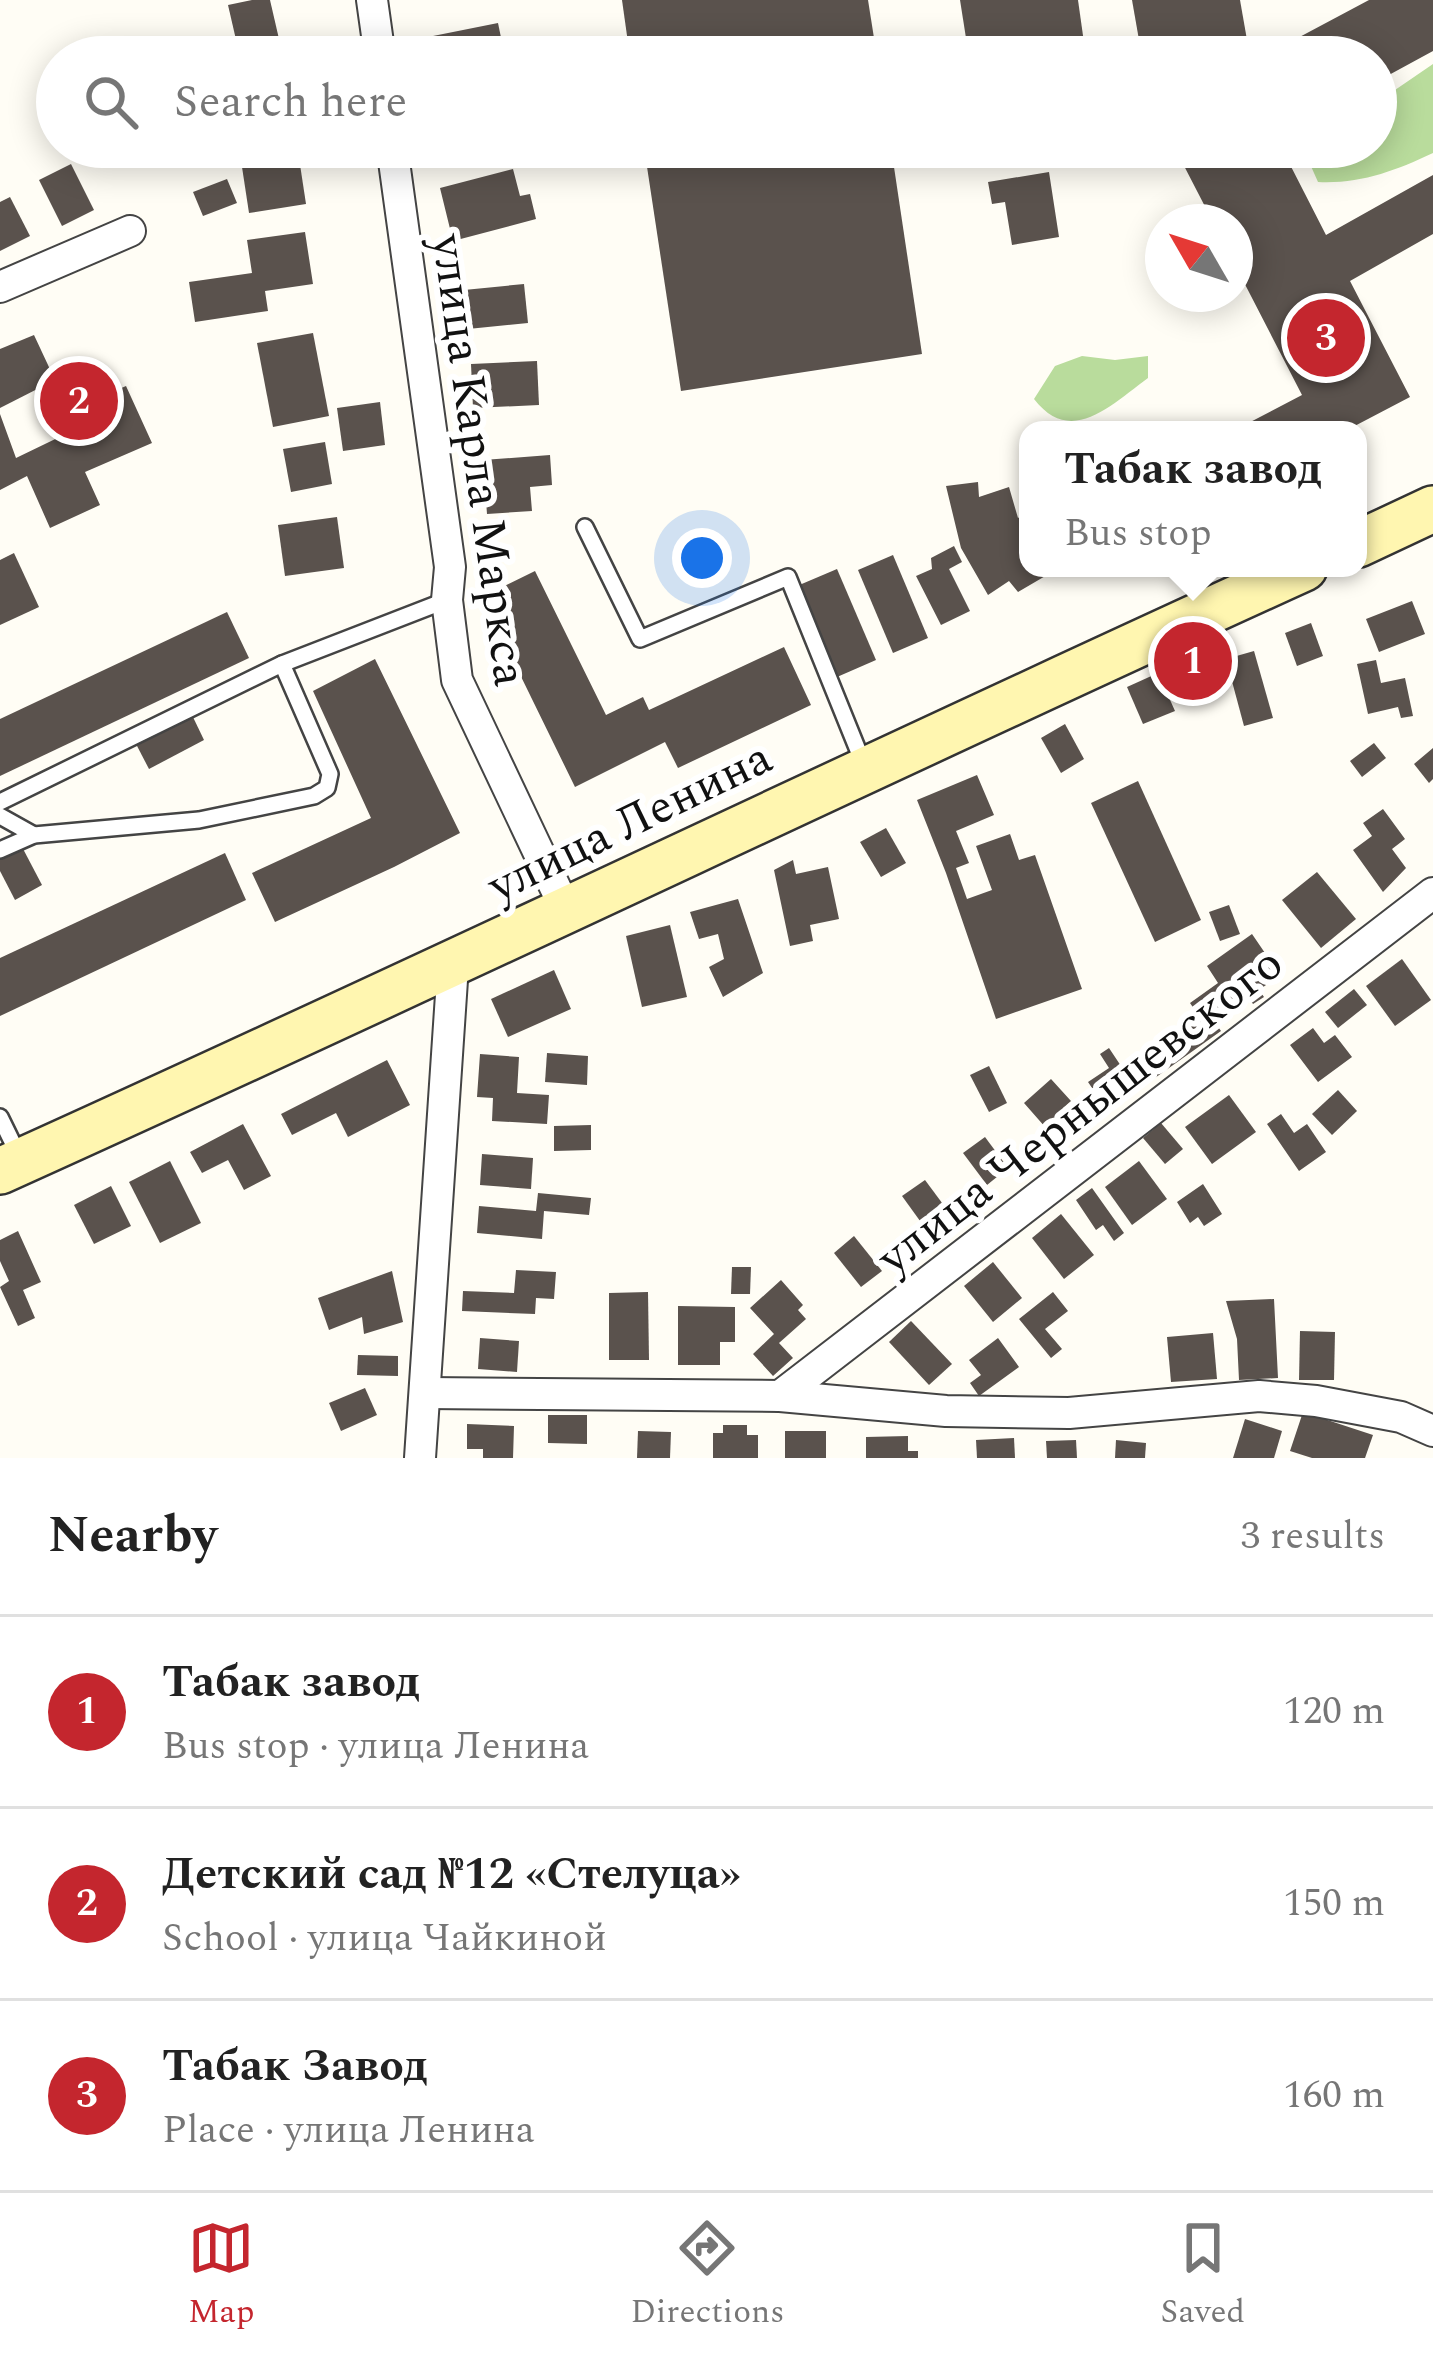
<!DOCTYPE html>
<html lang="en">
<head>
<meta charset="utf-8">
<style>
	:root { --surface:#fff; --page:#f6f6f6; --text:#222; --muted:#767676; --line:#e0e0e0; --accent:#c4262e }
	body { margin:0; font-family:Spectral,serif; background:var(--page); color:var(--text) }
	.compass { position:absolute; left:1145px; top:204px; width:108px; height:108px; border-radius:50%; background:var(--surface); box-shadow:0 6px 30px #0003; rotate:309deg }
	.you { position:absolute; left:702px; top:558px; width:42px; height:42px; margin:-30px; border:9px solid #fff; border-radius:50%; background:#1a73e8; box-shadow:0 0 0 18px #1a73e833 }
	.badge { display:grid; place-items:center; width:78px; height:78px; border-radius:50%; background:var(--accent); color:#fff; font-size:39px; font-weight:700 }
	.pin { position:absolute; translate:-50% -50%; border:6px solid #fff; box-shadow:0 3px 12px #0006 }
	.popup { position:absolute; left:1019px; top:421px; width:348px; height:156px; box-sizing:border-box; display:grid; place-content:center; border-radius:24px; background:var(--surface); filter:drop-shadow(0 3px 9px #0005); font-size:39px; white-space:nowrap; color:var(--muted) }
	.popup b { font-size:45px; color:var(--text) }
	.popup::after { content:''; position:absolute; left:50%; top:100%; margin-left:-24px; border:24px solid transparent; border-top-color:var(--surface) }
	.list { margin:0; padding:0; list-style:none }
	h2 { display:flex; justify-content:space-between; align-items:center; height:156px; margin:0; padding:0 48px; font-size:51px }
	h2 small { font-size:39px; font-weight:400; color:var(--muted) }
	.list li { display:grid; grid-template-columns:78px 1fr auto; gap:36px; align-items:center; box-sizing:border-box; height:192px; padding:0 48px; border-top:3px solid var(--line) }
	.list b { display:block; font-size:45px; white-space:nowrap }
	.list p { margin:0; font-size:39px; white-space:nowrap; color:var(--muted) }
	.list em { font-size:39px; font-style:normal; color:var(--muted) }
	.icon { flex:none; width:66px; height:66px; fill:none; stroke:currentColor; stroke-width:2; stroke-linecap:round; stroke-linejoin:round }
	.map { position:relative; flex:none; width:1433px; height:1458px; overflow:hidden }
	.search { position:absolute; background:var(--surface); box-shadow:0 6px 30px #0003; left:36px; right:36px; top:36px; height:132px; display:flex; align-items:center; gap:30px; box-sizing:border-box; padding:0 42px; border-radius:66px; color:var(--muted); font-size:45px }
	.sheet { height:732px; background:var(--surface) }
	nav { display:flex; justify-content:space-around; align-items:center; box-sizing:border-box; height:168px; border-top:3px solid var(--line); background:var(--surface); font-size:33px; color:var(--muted) }
	nav a { display:grid; justify-items:center; gap:6px }
	nav .on { color:var(--accent) }
	.map>svg:first-child { display:block }
</style>
</head>
<body>
<div class="map">
<svg width="1433" height="1458" viewBox="0 0 1433 1458">
	<rect width="100%" height="100%" fill="#fffdf5"/>
	<g fill="#b9dc9c">
		<path d="M1433,64V153C1395,171 1360,184 1318,182L1310,164L1317,147H1376V103Z"/>
		<path d="M1082,356L1115,360L1148,356V378C1111,405 1071,447 1034,399L1055,366Z"/>
	</g>
	<g fill="#5a524d">
		<path d="M252,0H270L282,52L240,57L228,5Z"/>
		<path d="M622,0H868L877,57H630Z"/>
		<path d="M960,0H1078L1086,57H969Z"/>
		<path d="M1132,0H1240L1250,57H1142Z"/>
		<path d="M1369,0H1433V51L1376,82V57H1262Z"/>
		<path d="M498,23L504,52L480,57H417L413,40Z"/>
		<path d="M434,147H476L477,157L436,162Z"/>
		<path d="M644,147H891L922,354L681,391Z"/>
		<path d="M1207,147H1281L1326,235L1433,175V234L1350,281L1410,397L1347,430H1235L1302,395L1235,265V222H1213L1181,160Z"/>
		<path d="M299,158L306,204L249,213L242,167Z"/>
		<path d="M71,164L94,210L62,226L39,180Z"/>
		<path d="M513,169L520,196L530,194L536,219L453,241L440,188Z"/>
		<path d="M1049,172L1059,237L1012,245L1005,202L992,204L988,182Z"/>
		<path d="M227,179L237,203L203,216L193,192Z"/>
		<path d="M10,197L30,236L0,251V202Z"/>
		<path d="M305,232L313,284L265,291L268,311L195,322L189,282L252,273L247,240Z"/>
		<path d="M524,284L528,323L468,329L464,290Z"/>
		<path d="M313,333L329,416L273,427L257,343Z"/>
		<path d="M34,335L55,380L0,408V349Z"/>
		<path d="M537,361L539,405L473,408L471,364Z"/>
		<path d="M126,386L152,443L85,472L100,505L50,528L27,476L0,490V414L16,458L76,429L66,412Z"/>
		<path d="M380,402L385,445L343,451L337,408Z"/>
		<path d="M325,442L332,484L291,492L283,449Z"/>
		<path d="M550,455L552,485L530,487L532,511L487,514L483,460Z"/>
		<path d="M978,482L979,497L1009,487L1018,518L1026,513L1028,568H1059L1018,592L1009,581L988,595L961,548L946,486Z"/>
		<path d="M337,517L344,568L285,576L278,525Z"/>
		<path d="M954,546L962,562L949,569L970,611L941,625L916,576L932,569L931,558Z"/>
		<path d="M14,553L39,607L0,625V560Z"/>
		<path d="M893,555L928,638L893,653L858,570Z"/>
		<path d="M837,569L876,660L837,677L797,586Z"/>
		<path d="M535,571L606,715L643,697L649,710L784,647L811,705L678,768L665,742L575,787L482,597Z"/>
		<path d="M1412,601L1425,634L1379,652L1366,619Z"/>
		<path d="M227,612L249,658L0,776V719Z"/>
		<path d="M1311,623L1323,656L1297,666L1285,633Z"/>
		<path d="M1254,651L1273,718L1244,726L1226,659Z"/>
		<path d="M375,659L460,833L394,867L377,829L394,867L275,922L252,873L371,818L313,691Z"/>
		<path d="M1376,660L1381,683L1405,678L1413,716L1401,718L1398,707L1368,714L1357,664Z"/>
		<path d="M1158,673L1175,711L1143,724L1127,687Z"/>
		<path d="M192,715L204,740L149,769L136,744Z"/>
		<path d="M1065,724L1084,759L1061,773L1041,738Z"/>
		<path d="M1374,743L1386,758L1362,777L1350,761Z"/>
		<path d="M1433,748V779L1429,783L1414,764Z"/>
		<path d="M977,775L994,815L956,831L969,863L956,868L967,899L992,890L976,846L1010,834L1019,860L1035,855L1082,989L996,1019L946,873L917,800Z"/>
		<path d="M1138,781L1201,920L1155,942L1091,803Z"/>
		<path d="M1383,809L1405,839L1392,849L1406,868L1383,892L1353,850L1372,836L1363,823Z"/>
		<path d="M886,828L906,863L881,877L860,842Z"/>
		<path d="M21,845L42,885L15,900L0,871V856Z"/>
		<path d="M225,853L246,900L0,1016V958Z"/>
		<path d="M793,860L796,874L828,867L839,919L810,925L813,941L790,946L774,870Z"/>
		<path d="M1317,872L1356,919L1321,948L1282,900Z"/>
		<path d="M738,899L763,973L723,997L709,967L724,959L718,934L699,939L690,912Z"/>
		<path d="M1229,905L1240,934L1220,941L1209,912Z"/>
		<path d="M670,925L687,997L642,1007L626,936Z"/>
		<path d="M1252,934L1280,975L1259,990L1264,997L1253,1004L1246,994L1212,1018L1221,1031L1152,1080L1139,1062L1201,1019L1190,1003L1218,983L1207,966Z"/>
		<path d="M1402,959L1431,1000L1395,1026L1366,986Z"/>
		<path d="M554,970L571,1009L508,1037L491,999Z"/>
		<path d="M1354,989L1367,1005L1338,1028L1325,1012Z"/>
		<path d="M1313,1028L1324,1043L1335,1035L1352,1057L1318,1082L1290,1045Z"/>
		<path d="M1109,1048L1135,1087L1105,1107L1088,1082L1109,1068L1100,1054Z"/>
		<path d="M547,1053L588,1056L587,1085L545,1082Z"/>
		<path d="M480,1054L519,1057L517,1093L549,1095L547,1124L492,1121L493,1098L477,1097Z"/>
		<path d="M387,1060L410,1105L348,1137L336,1113L292,1135L281,1114Z"/>
		<path d="M989,1066L1007,1103L989,1112L970,1075Z"/>
		<path d="M1051,1079L1071,1101L1063,1108L1072,1119L1053,1136L1024,1103Z"/>
		<path d="M1338,1090L1357,1111L1332,1135L1312,1114Z"/>
		<path d="M1229,1095L1256,1132L1212,1164L1185,1127Z"/>
		<path d="M1281,1114L1294,1133L1307,1124L1326,1152L1299,1171L1267,1124Z"/>
		<path d="M1161,1123L1183,1149L1165,1164L1143,1138Z"/>
		<path d="M243,1124L271,1176L244,1190L228,1160L202,1173L190,1152Z"/>
		<path d="M591,1125V1150L554,1151V1126Z"/>
		<path d="M985,1137L1008,1168L987,1185L963,1153Z"/>
		<path d="M482,1154L533,1158L531,1189L480,1185Z"/>
		<path d="M170,1161L201,1223L160,1243L129,1182Z"/>
		<path d="M1139,1161L1167,1199L1132,1225L1105,1187Z"/>
		<path d="M925,1180L951,1215L928,1232L902,1196Z"/>
		<path d="M1203,1184L1222,1214L1204,1226L1198,1217L1190,1223L1177,1202Z"/>
		<path d="M111,1186L131,1226L94,1244L74,1205Z"/>
		<path d="M1092,1188L1124,1233L1114,1241L1103,1225L1096,1230L1076,1200Z"/>
		<path d="M538,1193L591,1198L589,1215L544,1211L542,1239L477,1233L479,1206L536,1211Z"/>
		<path d="M1061,1214L1094,1255L1064,1279L1032,1238Z"/>
		<path d="M18,1231L41,1282L23,1290L35,1318L18,1326L0,1287L9,1281L0,1261V1240Z"/>
		<path d="M854,1236L882,1271L861,1287L834,1253Z"/>
		<path d="M993,1262L1022,1298L993,1322L964,1286Z"/>
		<path d="M732,1267H751L750,1294H731Z"/>
		<path d="M516,1270L556,1272L554,1299L536,1298L535,1314L462,1311L463,1291L514,1293Z"/>
		<path d="M392,1271L403,1322L364,1334L362,1317L329,1330L318,1298Z"/>
		<path d="M781,1280L803,1305L798,1310L806,1319L779,1343L793,1358L773,1376L753,1354L774,1334L750,1308Z"/>
		<path d="M648,1292L649,1360H609V1293Z"/>
		<path d="M1053,1292L1068,1311L1045,1329L1062,1349L1051,1358L1019,1319Z"/>
		<path d="M1274,1299L1278,1378L1239,1380L1237,1339L1226,1301Z"/>
		<path d="M678,1306L735,1307V1342H720V1365H678Z"/>
		<path d="M911,1321L952,1364L929,1385L889,1342Z"/>
		<path d="M1300,1331L1335,1332L1334,1380H1299Z"/>
		<path d="M1213,1333L1217,1379L1171,1382L1167,1337Z"/>
		<path d="M480,1338L519,1341L517,1372L478,1369Z"/>
		<path d="M998,1338L1019,1367L979,1396L970,1383L981,1375L969,1360Z"/>
		<path d="M358,1355L398,1356V1376L357,1375Z"/>
		<path d="M365,1388L377,1415L341,1431L329,1403Z"/>
		<path d="M1303,1412L1373,1435L1365,1458H1312L1290,1451Z"/>
		<path d="M548,1415H587V1444L548,1443Z"/>
		<path d="M1245,1419L1282,1431L1274,1458H1233Z"/>
		<path d="M467,1424L514,1426L513,1458H483V1449H467Z"/>
		<path d="M723,1425H747V1435H758V1458H713V1433H723Z"/>
		<path d="M638,1431L671,1432L670,1458H637Z"/>
		<rect x="785" y="1431" width="41" height="27"/>
		<path d="M908,1436V1451H918V1458H866V1437Z"/>
		<path d="M1014,1438L1015,1458H977L976,1440Z"/>
		<path d="M1076,1440L1077,1458H1047L1046,1441Z"/>
		<path d="M1116,1440L1146,1443L1145,1458H1115Z"/>
	</g>
	<g fill="none" stroke-linecap="round" stroke-linejoin="round">
		<defs>
			<g id="lane">
				<path d="M585,527L640,639L788,577L864,765"/>
				<path d="M0,802L282,664L447,600"/>
				<path d="M0,816L34,835"/>
				<path d="M0,850L34,835L199,820L314,796L327,788L330,774L282,664"/>
				<path d="M0,1117L20,1158"/>
			</g>
			<g id="street">
				<path d="M372,0L380,57"/>
				<path d="M392,147L450,567L447,600L457,680L565,908"/>
				<path d="M0,287L130,231"/>
				<path d="M426,1393L780,1396L946,1411L1069,1413L1259,1396L1316,1401L1401,1417L1433,1431"/>
				<path d="M780,1396L1433,893"/>
				<path d="M420,1458L453,965"/>
			</g>
			<g id="secondary">
				<path d="M1358,544L1433,509"/>
				<path d="M0,1171C437,974 868,766 1304,568"/>
			</g>
		</defs>
		<use href="#lane" stroke="#444" stroke-width="20"/>
		<use href="#street" stroke="#444" stroke-width="34"/>
		<use href="#secondary" stroke="#333" stroke-width="50"/>
		<use href="#lane" stroke="#fff" stroke-width="15"/>
		<use href="#street" stroke="#fff" stroke-width="30"/>
		<use href="#secondary" stroke="#fff6b0" stroke-width="45"/>
	</g>
	<g text-anchor="middle" stroke-width="12" stroke-linejoin="round" paint-order="stroke">
		<g font-size="48" fill="#111" stroke="#fff">
			<text transform="translate(481 460) rotate(82)" y="17">улица Карла Маркса</text>
			<text transform="translate(629 820) rotate(-26)" y="17">улица Ленина</text>
			<text transform="translate(1079 1109) rotate(-38)" y="17">улица Чернышевского</text>
		</g>
	</g>
</svg>
<svg class="compass" viewBox="-18 -18 36 36"><path d="M0-13l5 13h-10z" fill="#e53935"/><path d="M0 13l5-13h-10z" fill="#767676"/></svg>
<div class="you"></div>
<div class="pin badge" style="left:1193px;top:661px">1</div>
<div class="popup"><b>Табак завод</b>Bus stop</div>
<div class="pin badge" style="left:79px;top:401px">2</div>
<div class="pin badge" style="left:1326px;top:338px">3</div>
<div class="search"><svg class="icon" aria-label="search" viewBox="0 0 24 24"><circle cx="10" cy="10" r="6"/><path d="M15 15l6 6"/></svg>Search here</div>
</div>
<section class="sheet">
<h2>Nearby<small>3 results</small></h2>
<ul class="list">
<li><span class="badge">1</span><div><b>Табак завод</b><p>Bus stop · улица Ленина</p></div><em>120 m</em></li>
<li><span class="badge">2</span><div><b>Детский сад №12 «Стелуца»</b><p>School · улица Чайкиной</p></div><em>150 m</em></li>
<li><span class="badge">3</span><div><b>Табак Завод</b><p>Place · улица Ленина</p></div><em>160 m</em></li>
</ul>
</section>
<nav>
<a class="on"><svg class="icon" aria-label="map" viewBox="0 0 24 24"><path d="M3 6l6-2 6 2 6-2v14l-6 2-6-2-6 2zM9 4v14M15 6v14"/></svg>Map</a>
<a><svg class="icon" aria-label="directions" viewBox="0 0 24 24"><path d="M12 3l9 9-9 9-9-9zM9 14v-3h6M13 9l2 2-2 2"/></svg>Directions</a>
<a><svg class="icon" aria-label="saved" viewBox="0 0 24 24"><path d="M7 4h10v16l-5-4-5 4z"/></svg>Saved</a>
</nav>
</body>
</html>
